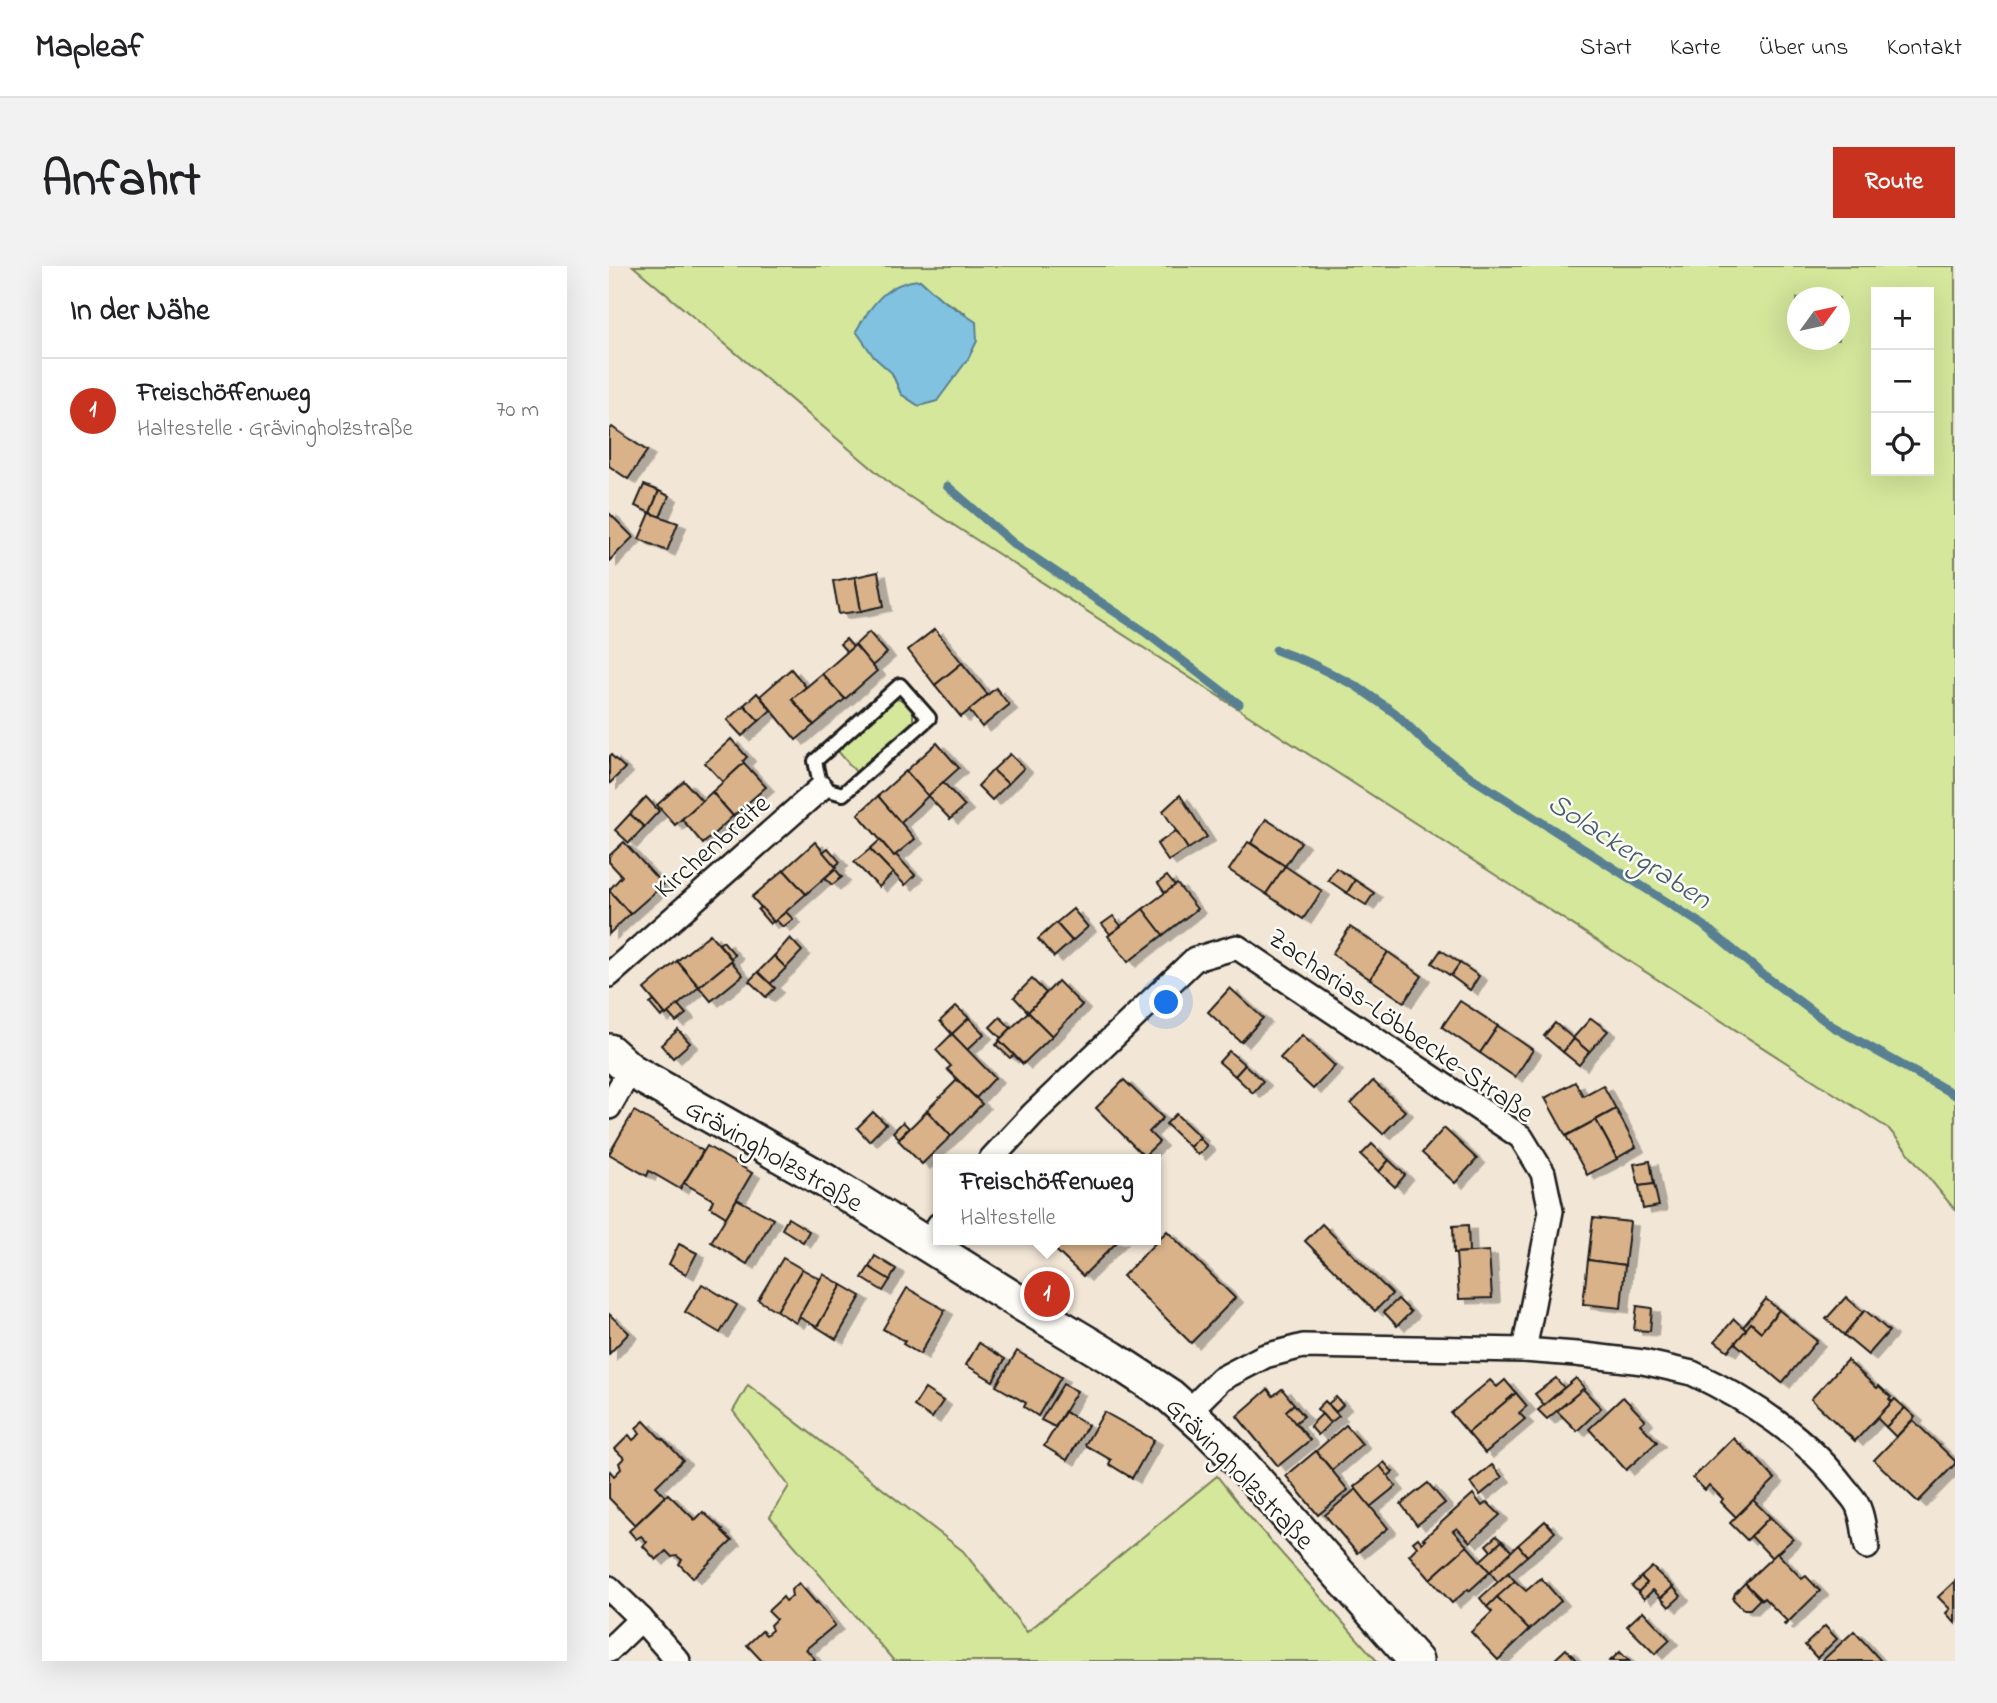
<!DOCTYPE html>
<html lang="de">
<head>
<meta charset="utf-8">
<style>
	:root { --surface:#fff; --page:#f2f2f2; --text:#202124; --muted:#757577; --line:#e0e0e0; --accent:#c8321e }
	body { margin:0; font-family:"Indie Flower",sans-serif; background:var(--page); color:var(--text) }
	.controls { position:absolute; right:21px; top:21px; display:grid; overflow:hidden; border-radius:0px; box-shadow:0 7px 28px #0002 }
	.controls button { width:63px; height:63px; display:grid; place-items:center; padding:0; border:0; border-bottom:2px solid var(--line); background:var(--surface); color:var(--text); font:35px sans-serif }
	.compass { position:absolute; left:1178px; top:21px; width:63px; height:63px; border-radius:50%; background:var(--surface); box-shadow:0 7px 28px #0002; rotate:57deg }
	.you { position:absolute; left:558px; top:737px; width:24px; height:24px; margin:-18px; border:5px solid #fff; border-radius:50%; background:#1a73e8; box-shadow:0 0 0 10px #1a73e833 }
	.badge { display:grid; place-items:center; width:46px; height:46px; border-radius:50%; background:var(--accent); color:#fff; font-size:23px; font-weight:700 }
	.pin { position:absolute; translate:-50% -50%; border:4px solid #fff; box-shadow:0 2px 7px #0006 }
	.popup { position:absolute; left:324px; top:888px; width:228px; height:91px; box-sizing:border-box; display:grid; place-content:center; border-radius:0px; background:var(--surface); filter:drop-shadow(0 2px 5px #0005); font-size:23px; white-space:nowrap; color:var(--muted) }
	.popup b { font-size:26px; color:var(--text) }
	.popup::after { content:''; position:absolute; left:50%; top:100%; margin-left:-14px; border:14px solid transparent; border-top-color:var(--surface) }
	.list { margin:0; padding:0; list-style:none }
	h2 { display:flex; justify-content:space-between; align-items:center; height:91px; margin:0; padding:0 28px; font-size:30px }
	h2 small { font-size:23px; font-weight:400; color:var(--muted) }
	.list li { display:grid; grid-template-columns:46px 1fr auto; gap:21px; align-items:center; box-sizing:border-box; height:105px; padding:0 28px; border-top:2px solid var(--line) }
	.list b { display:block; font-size:26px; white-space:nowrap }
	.list p { margin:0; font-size:23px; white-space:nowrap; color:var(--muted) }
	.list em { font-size:23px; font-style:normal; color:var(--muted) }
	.icon { flex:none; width:38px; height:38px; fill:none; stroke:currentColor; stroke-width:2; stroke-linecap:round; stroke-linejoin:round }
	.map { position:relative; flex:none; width:1346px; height:1395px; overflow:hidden; border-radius:0px }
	header { display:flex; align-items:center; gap:42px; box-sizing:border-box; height:98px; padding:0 35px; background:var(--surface); border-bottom:2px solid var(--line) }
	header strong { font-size:33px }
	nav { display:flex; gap:38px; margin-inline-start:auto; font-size:24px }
	.intro { display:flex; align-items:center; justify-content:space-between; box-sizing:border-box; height:168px; padding:0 42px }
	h1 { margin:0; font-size:49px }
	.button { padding:18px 32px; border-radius:0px; background:var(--accent); color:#fff; font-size:24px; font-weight:700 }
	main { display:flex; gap:42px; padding:0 42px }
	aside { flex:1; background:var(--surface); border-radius:0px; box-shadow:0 7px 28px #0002 }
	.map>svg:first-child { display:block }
</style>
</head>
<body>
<header>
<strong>Mapleaf</strong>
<nav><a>Start</a><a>Karte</a><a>Über uns</a><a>Kontakt</a></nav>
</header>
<div class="intro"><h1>Anfahrt</h1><a class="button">Route</a></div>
<main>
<aside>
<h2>In der Nähe<small></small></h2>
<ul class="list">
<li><span class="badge">1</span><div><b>Freischöffenweg</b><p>Haltestelle · Grävingholzstraße</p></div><em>70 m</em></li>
</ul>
</aside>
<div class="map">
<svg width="1346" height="1395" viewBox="0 0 1346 1395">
	<defs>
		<filter id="shadow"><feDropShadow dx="8" dy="4.5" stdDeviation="0" flood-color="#0004"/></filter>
	</defs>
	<rect width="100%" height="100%" fill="#f2e6d6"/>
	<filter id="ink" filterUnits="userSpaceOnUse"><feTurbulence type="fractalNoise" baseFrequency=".0143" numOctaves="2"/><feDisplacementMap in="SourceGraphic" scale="14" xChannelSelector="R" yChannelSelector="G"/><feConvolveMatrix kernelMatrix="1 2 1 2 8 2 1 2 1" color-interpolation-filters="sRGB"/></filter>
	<g filter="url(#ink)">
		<g fill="#d4e79b" stroke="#78825c" stroke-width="2" fill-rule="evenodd">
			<path d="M24,0H1346V944L1280,863L284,220ZM311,14L332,33L356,47L328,135L310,140L292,128L283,107ZM1267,26H1320V205H1267ZM1188,32H1230V74H1188Z"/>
			<path d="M286,433L293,434L304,446V455L247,506L228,484Z"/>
			<path d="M139,1119L354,1285L418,1366L608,1210L638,1248L768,1395H285L161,1251L180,1220L124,1145Z"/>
		</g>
		<path fill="#81c2e1" stroke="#598092" stroke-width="2" d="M311,14L332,33L367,56L368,75L359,93L328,135L310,140L292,128L283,107L265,91L247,65C263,38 278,16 311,14Z"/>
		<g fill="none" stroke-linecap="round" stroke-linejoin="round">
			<g stroke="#598092" stroke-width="9">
				<path d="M338,220L405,278L536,366L630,438"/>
				<path d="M667,384L701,397L747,420L786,447L821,481L863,512L1094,659L1152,707L1223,760L1346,829"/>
			</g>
		</g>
		<g fill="#d9b28a" stroke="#1c1c1c" stroke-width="2" filter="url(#shadow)">
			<path d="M3,161L38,185L19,213L0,200V165Z"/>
			<path d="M35,219L50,225L41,247L26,240Z"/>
			<path d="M50,225L60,230L51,251L41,247Z"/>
			<path d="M0,247L24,271L0,295Z"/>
			<path d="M41,247L69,257L58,285L30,273Z"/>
			<path d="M269,306L275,340L252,345L246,311Z"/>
			<path d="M246,311L252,345L230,348L224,315Z"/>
			<path d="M326,363L353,397L326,419L299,384Z"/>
			<path d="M260,366L278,387L263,400L246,379Z"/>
			<path d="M237,373L244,381L238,386L231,378Z"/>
			<path d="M246,379L268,405L236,433L213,408Z"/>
			<path d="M353,397L379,429L352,451L326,419Z"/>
			<path d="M182,403L197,421L183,433L205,459L187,474L151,430Z"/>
			<path d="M213,408L236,433L205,459L183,433Z"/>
			<path d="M387,422L400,439L373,461L360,444Z"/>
			<path d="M148,427L162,444L150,455L135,439Z"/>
			<path d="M135,439L150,455L133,470L118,454Z"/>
			<path d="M122,473L138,491L134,495L135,497L114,516L96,497Z"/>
			<path d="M328,477L350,502L319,530L297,505Z"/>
			<path d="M401,488L415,502L399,518L384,504Z"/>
			<path d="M2,489L16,502L0,518V491Z"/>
			<path d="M135,497L157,521L124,550L103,526Z"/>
			<path d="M384,504L399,518L383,534L369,520Z"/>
			<path d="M297,505L319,530L291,557L269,530Z"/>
			<path d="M75,515L93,535L66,559L48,539Z"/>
			<path d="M334,516L356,540L341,553L319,530Z"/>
			<path d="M103,526L124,550L94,578L73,553Z"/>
			<path d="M571,529L598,571L579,583L554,545Z"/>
			<path d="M269,530L306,573L285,590L249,548Z"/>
			<path d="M37,531L50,545L35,561L21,548Z"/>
			<path d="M21,548L35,561L20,577L6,564Z"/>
			<path d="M657,553L692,576L676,600L642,577Z"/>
			<path d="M567,565L579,583L559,595L548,578Z"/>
			<path d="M271,574L285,590L287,589L306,609L296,619L261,583Z"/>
			<path d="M15,576L54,619L21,648L0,624L13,610L0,596V590Z"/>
			<path d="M206,576L228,601L197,628L175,604Z"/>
			<path d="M639,576L676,600L657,628L620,604Z"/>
			<path d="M219,582L231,596L226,600L214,586Z"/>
			<path d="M261,583L284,607L270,621L245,596Z"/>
			<path d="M676,600L713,625L694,653L657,628Z"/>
			<path d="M727,602L746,614L738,627L719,614Z"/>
			<path d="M226,603L233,611L223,619L216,612Z"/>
			<path d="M175,604L197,628L165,656L143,631Z"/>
			<path d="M558,610L566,620L556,627L549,617Z"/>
			<path d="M746,614L765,627L757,639L738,627Z"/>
			<path d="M568,618L588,643L554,669L534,643Z"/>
			<path d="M0,624L21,648L0,668Z"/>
			<path d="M152,641L164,655L161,658L149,644Z"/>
			<path d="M464,643L479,661L463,675L447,657Z"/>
			<path d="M534,643L554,669L519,696L499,670Z"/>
			<path d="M177,646L184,653L174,661L167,654Z"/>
			<path d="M504,650L512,660L501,668L493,658Z"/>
			<path d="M447,657L463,675L445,691L429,673Z"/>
			<path d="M741,661L779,686L761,713L723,688Z"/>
			<path d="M101,668L123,694L90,721L68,695Z"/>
			<path d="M181,672L193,685L177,702L165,690Z"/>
			<path d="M114,675L126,689L122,692L110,678Z"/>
			<path d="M832,684L851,697L842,710L823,697Z"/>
			<path d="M779,686L813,710L795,736L761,713Z"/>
			<path d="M165,690L177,702L161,718L149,706Z"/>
			<path d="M68,695L90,721L57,749L35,723Z"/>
			<path d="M122,695L134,709L102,735L90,721Z"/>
			<path d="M851,697L870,710L861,724L842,710Z"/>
			<path d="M149,706L166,722L157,731L140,715Z"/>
			<path d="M423,713L437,727L419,746L405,731Z"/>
			<path d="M449,715L473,739L443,770L419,746Z"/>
			<path d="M621,722L654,752L632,776L599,746Z"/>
			<path d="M45,735L56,748L52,751L41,738Z"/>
			<path d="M851,735L889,760L871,787L833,761Z"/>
			<path d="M69,739L77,748L67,756L59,747Z"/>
			<path d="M347,740L360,752L343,768L331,755Z"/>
			<path d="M419,746L443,770L414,798L390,774Z"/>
			<path d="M391,751L402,762L392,772L381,761Z"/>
			<path d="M360,752L375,768L358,784L343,768Z"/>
			<path d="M982,752L999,765L980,786L964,772Z"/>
			<path d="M946,757L965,773L954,786L935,770Z"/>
			<path d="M889,760L924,784L906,811L871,787Z"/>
			<path d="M69,764L81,777L64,792L52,779Z"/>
			<path d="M343,768L386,812L367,832L338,803L342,800L327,784Z"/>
			<path d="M693,769L726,800L704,823L671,792Z"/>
			<path d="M965,773L980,786L970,799L954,786Z"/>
			<path d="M391,775L405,789L401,792L387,779Z"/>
			<path d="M620,785L636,799L626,810L610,796Z"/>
			<path d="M636,799L654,815L644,827L626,810Z"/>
			<path d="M348,814L373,838L342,870L318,844Z"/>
			<path d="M515,814L554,852L540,866L550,876L535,890L487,842Z"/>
			<path d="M764,815L796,845L774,868L742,838Z"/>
			<path d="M966,816L974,830L994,819L1007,843L957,870L936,832Z"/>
			<path d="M1007,843L1027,881L1008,892L987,854Z"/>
			<path d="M25,845L94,885L71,923L40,905L38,910L0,888Z"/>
			<path d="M318,845L342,870L313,898L289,874Z"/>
			<path d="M264,846L277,858L260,875L248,862Z"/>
			<path d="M567,848L591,871L581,881L557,858Z"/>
			<path d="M987,854L1008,893L978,909L957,870Z"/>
			<path d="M294,856L300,862L290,872L284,866Z"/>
			<path d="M835,862L868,893L846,917L813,887Z"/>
			<path d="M590,872L598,880L589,889L581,881Z"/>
			<path d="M763,878L780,894L770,906L752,889Z"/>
			<path d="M98,880L143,907L117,951L101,941L104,934L75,917Z"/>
			<path d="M780,894L796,909L786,921L770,906Z"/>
			<path d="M1041,895L1045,918L1030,920L1025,898Z"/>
			<path d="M1045,918L1050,940L1034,943L1030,920Z"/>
			<path d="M128,933L164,953L138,998L102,976Z"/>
			<path d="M179,952L200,965L194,976L173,963Z"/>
			<path d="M984,952L1021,956L1016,999L979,994Z"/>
			<path d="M713,958L783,1028L766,1045L696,975Z"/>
			<path d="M859,959L860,986L845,987L844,960Z"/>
			<path d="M558,965L626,1032L582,1077L514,1010Z"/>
			<path d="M436,974H510L474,1010Z"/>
			<path d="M70,978L88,987L77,1008L60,998Z"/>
			<path d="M880,985L883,1032L850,1033L847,987Z"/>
			<path d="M266,990L287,1003L281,1014L260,1001Z"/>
			<path d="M174,992L193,1003L168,1045L149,1034Z"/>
			<path d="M979,994L1016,999L1012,1042L974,1038Z"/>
			<path d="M260,1001L281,1014L274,1025L253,1012Z"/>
			<path d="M193,1003L211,1013L187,1057L168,1045Z"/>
			<path d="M214,1008L233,1019L208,1061L190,1051Z"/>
			<path d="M93,1018L128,1039L111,1067L76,1046Z"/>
			<path d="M233,1019L252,1030L227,1073L208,1061Z"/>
			<path d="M298,1022L336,1044L311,1088L294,1078L296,1075L274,1063Z"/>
			<path d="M1237,1031L1254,1046L1235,1069L1217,1053Z"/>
			<path d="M789,1033L802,1046L788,1060L775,1046Z"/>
			<path d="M1157,1033L1170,1044L1152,1066L1142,1057L1137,1064L1134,1061Z"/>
			<path d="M1028,1040L1043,1042L1041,1065L1025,1064Z"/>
			<path d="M1170,1044L1208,1075L1173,1117L1126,1077L1142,1057L1152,1066Z"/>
			<path d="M1256,1044L1280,1065L1259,1089L1235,1069Z"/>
			<path d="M0,1048L20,1067L0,1088Z"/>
			<path d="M1125,1053L1137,1064L1119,1085L1106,1075Z"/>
			<path d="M370,1077L396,1093L384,1115L357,1099Z"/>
			<path d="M408,1085L452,1111L429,1150L415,1141L417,1137L387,1120Z"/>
			<path d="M1238,1094L1268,1122L1270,1120L1282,1131L1280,1133L1283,1136L1246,1175L1202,1133Z"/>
			<path d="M947,1112L955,1122L935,1139L926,1128Z"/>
			<path d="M967,1112L975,1122L938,1153L929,1144Z"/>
			<path d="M881,1114L888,1121L896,1114L907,1127L859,1167L842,1147Z"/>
			<path d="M454,1118L468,1125L446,1161L432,1154Z"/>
			<path d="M316,1123L334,1135L323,1152L305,1140Z"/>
			<path d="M659,1123L664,1130L673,1123L685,1138L677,1145L701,1174L669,1200L628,1150Z"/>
			<path d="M974,1123L992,1142L968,1165L948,1145Z"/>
			<path d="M907,1127L918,1140L910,1147L916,1153L876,1187L859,1167Z"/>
			<path d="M727,1131L734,1139L727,1146L719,1138Z"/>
			<path d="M1014,1131L1036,1154L1031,1158L1048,1176L1017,1204L980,1163Z"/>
			<path d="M1286,1133L1296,1142L1277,1161L1268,1152Z"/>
			<path d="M716,1135L730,1150L721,1157L708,1143Z"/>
			<path d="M685,1138L695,1150L686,1157L677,1145Z"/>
			<path d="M1296,1142L1306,1151L1287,1171L1277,1161Z"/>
			<path d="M456,1146L479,1159L458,1194L435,1180Z"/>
			<path d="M495,1146L545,1174L523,1212L500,1198L502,1194L476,1179Z"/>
			<path d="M713,1148L721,1157L709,1169L701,1160Z"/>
			<path d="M1304,1154L1346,1195V1198L1309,1236L1265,1194Z"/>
			<path d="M35,1155L53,1174L54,1173L74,1194L47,1220L56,1230L26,1259L0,1232V1207L1,1205L5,1210L12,1203L10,1197L15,1192L6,1183L20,1169L24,1174L31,1168L27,1162Z"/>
			<path d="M737,1159L753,1178L723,1204L707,1185Z"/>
			<path d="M1124,1172L1142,1189L1143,1188L1166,1213L1127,1251L1112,1236L1114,1233L1100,1219L1096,1224L1084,1212Z"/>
			<path d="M707,1185L739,1224L709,1249L677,1210Z"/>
			<path d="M775,1196L784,1206L779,1210L771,1200Z"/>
			<path d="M883,1199L893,1211L871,1229L861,1217Z"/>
			<path d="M771,1200L787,1220L761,1241L745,1221Z"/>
			<path d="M819,1217L836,1237L808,1259L792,1238Z"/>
			<path d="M747,1223L779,1262L748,1287L716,1249Z"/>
			<path d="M59,1228L86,1254L94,1246L114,1264L113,1265L123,1275L84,1312L70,1298L73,1294L68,1290L63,1291L57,1285L47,1294L34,1280L38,1276L32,1270L27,1273L20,1265Z"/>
			<path d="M864,1228L873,1240L878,1236L891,1249L861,1276L848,1262L844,1265L858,1280L821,1313L800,1289L808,1281L804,1276L809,1272L813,1277L816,1274L814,1273Z"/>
			<path d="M1144,1234L1161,1251L1138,1274L1121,1257Z"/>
			<path d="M1161,1251L1184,1273L1163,1292L1142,1270Z"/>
			<path d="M936,1255L946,1266L918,1290L909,1279Z"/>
			<path d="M887,1270L893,1275L882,1285L877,1279Z"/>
			<path d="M893,1275L903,1286L881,1306L871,1295Z"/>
			<path d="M909,1279L918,1290L889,1316L881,1306Z"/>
			<path d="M858,1280L881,1306L860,1325L859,1323L843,1337L821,1313Z"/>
			<path d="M1168,1287L1193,1313L1197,1310L1211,1325L1176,1359L1175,1358L1178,1355L1155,1332L1153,1334L1136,1317Z"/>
			<path d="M1043,1301L1064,1321L1052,1332L1044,1324L1035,1333L1029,1326L1038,1317L1032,1311Z"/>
			<path d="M899,1307L906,1315L878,1341L871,1332Z"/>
			<path d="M1032,1311L1038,1317L1029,1326L1023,1320Z"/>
			<path d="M932,1312L952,1335L920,1364L888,1331L906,1315L917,1325Z"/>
			<path d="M1346,1315V1357L1337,1347L1341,1343L1329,1331Z"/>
			<path d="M190,1317L207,1337L208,1336L226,1359L197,1383L206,1393L203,1395H153L138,1379L153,1365L157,1369L163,1364L161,1359L167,1353L159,1345L174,1331L177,1335L183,1330L182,1324Z"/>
			<path d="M1136,1317L1151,1333L1141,1343H1134L1124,1333L1126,1327Z"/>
			<path d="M1064,1321L1072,1330L1060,1341L1052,1332Z"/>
			<path d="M888,1331L920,1364L889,1394L862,1366L883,1346L878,1341Z"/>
			<path d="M1034,1345L1061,1374L1046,1388L1018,1360Z"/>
			<path d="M1216,1360L1228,1373L1208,1392L1196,1379Z"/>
			<path d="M1245,1365L1272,1395H1214V1394Z"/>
			<path d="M957,1383L968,1395H944Z"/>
			<path d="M1011,1386L1020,1395H1001Z"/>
		</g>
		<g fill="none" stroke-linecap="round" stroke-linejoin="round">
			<defs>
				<path id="service" d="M291,419L320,452L234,528L212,522L206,495Z"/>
				<g id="minor">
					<path d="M0,709L212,522"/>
					<path d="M0,841L21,804"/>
					<path d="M382,893L424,848L586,693L628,681L912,871L934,907L942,945L915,1084"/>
					<path d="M318,978L330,959"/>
					<path d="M579,1146L612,1113L656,1090L694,1080L915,1084L967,1088L1034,1096L1083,1107C1139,1133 1197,1171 1235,1221C1240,1228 1248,1235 1250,1243C1255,1255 1255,1269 1258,1281"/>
					<path d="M0,1322L32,1353L69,1395"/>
					<path d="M0,1384L32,1353"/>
				</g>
				<path id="secondary" d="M0,785L21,804L220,917L413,1038L503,1092L561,1130L599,1164L627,1192L807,1395"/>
			</defs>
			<use href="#service" stroke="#1c1c1c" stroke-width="18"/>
			<use href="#minor" stroke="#1c1c1c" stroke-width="28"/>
			<use href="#secondary" stroke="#1c1c1c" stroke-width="38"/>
			<use href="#service" stroke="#fdfcf7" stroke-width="12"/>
			<use href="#minor" stroke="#fdfcf7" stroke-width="23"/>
			<use href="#secondary" stroke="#fdfcf7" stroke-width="33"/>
		</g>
	</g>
	<g text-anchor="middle" stroke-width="5" stroke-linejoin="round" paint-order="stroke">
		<g font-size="28" fill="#1c1c1c" stroke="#fdfcf7">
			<text transform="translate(102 579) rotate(-41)" y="10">Kirchenbreite</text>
			<text transform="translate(793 758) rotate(35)" y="10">Zacharias-Löbbecke-Straße</text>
			<text transform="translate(166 888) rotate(30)" y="10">Grävingholzstraße</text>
			<text transform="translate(632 1206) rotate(46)" y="10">Grävingholzstraße</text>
		</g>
		<g font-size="30" font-style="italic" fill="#445e6b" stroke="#fdfcf7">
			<text transform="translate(1021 584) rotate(33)" y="10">Solackergraben</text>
		</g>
	</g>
</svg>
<div class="controls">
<button>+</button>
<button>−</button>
<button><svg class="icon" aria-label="locate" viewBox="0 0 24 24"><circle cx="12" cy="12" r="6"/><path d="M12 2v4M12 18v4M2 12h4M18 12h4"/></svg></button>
</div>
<svg class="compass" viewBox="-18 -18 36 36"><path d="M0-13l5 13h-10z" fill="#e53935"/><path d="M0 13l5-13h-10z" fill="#757577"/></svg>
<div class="you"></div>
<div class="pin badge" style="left:438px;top:1028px">1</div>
<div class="popup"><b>Freischöffenweg</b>Haltestelle</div>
</div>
</main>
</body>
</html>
